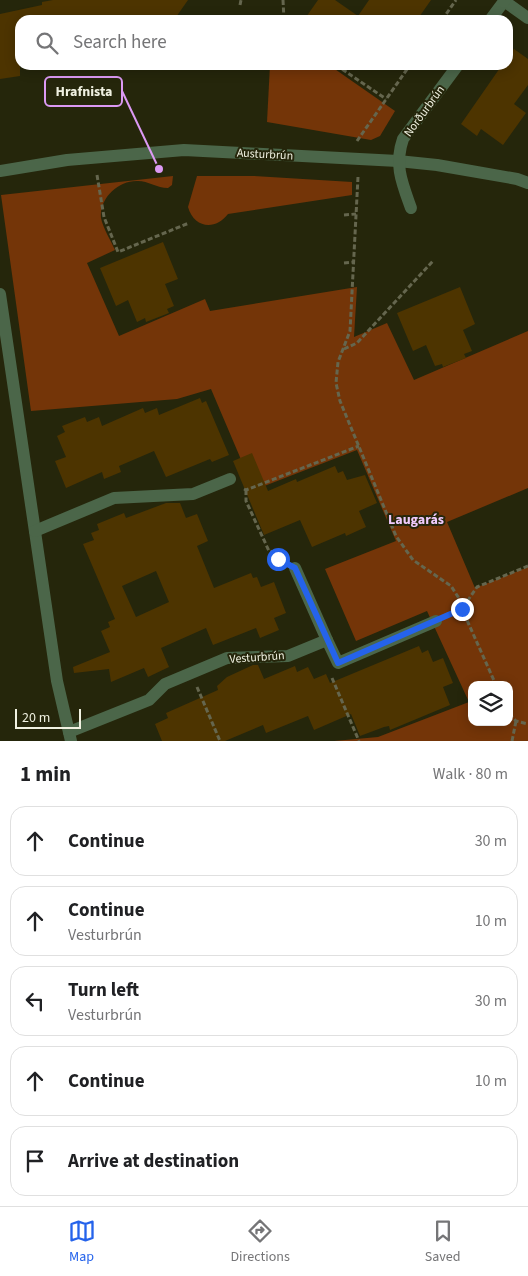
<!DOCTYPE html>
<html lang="en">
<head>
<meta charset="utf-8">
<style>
	:root { --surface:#fff; --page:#f6f6f6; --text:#202124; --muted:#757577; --line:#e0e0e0; --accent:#2563eb }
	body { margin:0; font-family:"Source Sans 3",sans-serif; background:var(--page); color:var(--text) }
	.controls { position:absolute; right:15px; bottom:15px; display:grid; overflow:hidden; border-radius:10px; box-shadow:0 2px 12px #0003 }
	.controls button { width:45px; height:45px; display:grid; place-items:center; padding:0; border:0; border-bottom:1px solid var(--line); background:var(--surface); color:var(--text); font:25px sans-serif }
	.scale { position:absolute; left:15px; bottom:12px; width:66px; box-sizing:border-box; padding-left:5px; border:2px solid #f0f1e1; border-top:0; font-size:14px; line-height:18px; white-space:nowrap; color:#f0f1e1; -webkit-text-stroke:4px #25260b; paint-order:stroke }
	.stop { position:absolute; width:15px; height:15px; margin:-11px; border:4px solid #2563eb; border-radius:50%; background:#fff }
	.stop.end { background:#2563eb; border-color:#fff; box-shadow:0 1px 5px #0008 }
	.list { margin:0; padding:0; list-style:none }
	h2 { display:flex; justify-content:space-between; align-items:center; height:65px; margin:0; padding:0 20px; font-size:21px }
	h2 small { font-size:16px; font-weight:400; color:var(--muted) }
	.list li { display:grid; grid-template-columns:32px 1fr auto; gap:15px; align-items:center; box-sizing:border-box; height:70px; margin:0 10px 10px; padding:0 10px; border:1px solid var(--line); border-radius:15px }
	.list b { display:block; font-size:19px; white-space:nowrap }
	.list p { margin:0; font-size:16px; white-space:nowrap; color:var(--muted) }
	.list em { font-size:16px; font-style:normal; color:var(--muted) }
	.icon { flex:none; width:28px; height:28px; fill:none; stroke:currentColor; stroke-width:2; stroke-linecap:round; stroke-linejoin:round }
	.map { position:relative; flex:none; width:528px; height:741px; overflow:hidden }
	.search { position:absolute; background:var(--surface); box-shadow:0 2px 12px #0003; left:15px; right:15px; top:15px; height:55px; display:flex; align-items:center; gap:12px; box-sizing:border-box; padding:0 18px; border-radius:15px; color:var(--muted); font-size:19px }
	.sheet { height:465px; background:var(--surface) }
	nav { display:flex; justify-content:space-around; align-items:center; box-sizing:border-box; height:70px; border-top:1px solid var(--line); background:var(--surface); font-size:14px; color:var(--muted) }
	nav a { display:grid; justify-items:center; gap:2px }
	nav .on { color:var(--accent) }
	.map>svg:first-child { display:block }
</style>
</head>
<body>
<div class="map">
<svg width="528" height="741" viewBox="0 0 528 741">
	<rect width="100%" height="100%" fill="#25260b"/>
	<g fill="#743508" fill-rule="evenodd">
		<path d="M270,65H329L395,111L380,136L371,140L267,122Z"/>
		<path d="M173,176L172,185L168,188C157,188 148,181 138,181C119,180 99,198 101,218C103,228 111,241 115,250L87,263L119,336L205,299L210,311L357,287L354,337L387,323L414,380L528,331V488L447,522L475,588L528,567V741H334L378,737L469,702L427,611L356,641L325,569L396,541L357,450L254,490L211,389L177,399L31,411L1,195ZM472,685H509V722H472Z"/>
		<path d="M197,176H254L352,182V195L228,214C215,231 194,228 188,207Z"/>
	</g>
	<g fill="#4d3400" fill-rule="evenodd">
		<path d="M53,0H188L174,20H20V76L0,79V14L42,5V2Z"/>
		<path d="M318,0H335L358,16L369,0H431L417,20H304Z"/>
		<path d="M514,49L528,59V85L514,104L526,113L503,145L481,129L477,136L461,124L502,65H508V57Z"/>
		<path d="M163,242L178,279L165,284L174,306L167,309L169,313L146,322L145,318L137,322L128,300L116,306L100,268Z"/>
		<path d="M460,287L475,324L463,330L472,351L464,354L466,358L443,367L442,364L435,366L426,345L413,351L397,313Z"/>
		<path d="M200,398L202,403L206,401L229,455L212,462L210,459L166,477L154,451L119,466L121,472L104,479L102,472L66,488L55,461L66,457L57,436L65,432L62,426L85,417L87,422L99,417L102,426L143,408L145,413L157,408L159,415Z"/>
		<path d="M252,453L268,491L296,479L297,482L335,466L338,473L343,471L347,480L365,475L377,503L359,511L366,527L346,536L345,533L312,547L300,520L264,535L233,461Z"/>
		<path d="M166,503H180L186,518L197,514L208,541L197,546L214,588L251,573L253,578L257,577L261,587L274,582L286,613L274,618L279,630L260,638L256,628L213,645L206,628L161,648L169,667L148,677L144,668L111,682L109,669L74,673L73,667L110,652L101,631L110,627L108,622L115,619L83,544L94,540L91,533L99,530L97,524L124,513L126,518ZM156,571L169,602L136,617L122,586Z"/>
		<path d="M419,646L422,653L428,650L433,662L443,658L453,683L443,687L450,705L390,730L389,726L384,727L360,736L351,714L314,730L308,716L266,733L263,725L225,741H162L155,724L168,718L166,713L218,690L217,686L227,677L253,665H258L264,679L295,666L297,672L308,667L314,679L326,674L330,683Z"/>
	</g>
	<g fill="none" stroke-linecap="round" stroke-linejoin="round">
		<g stroke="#65664e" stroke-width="3" stroke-dasharray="5 2.5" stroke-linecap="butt">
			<path d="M283,0L284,20"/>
			<path d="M240,5L241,0"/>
			<path d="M442,20L456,0"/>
			<path d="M336,65L386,99"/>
			<path d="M357,141L410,65"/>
			<path d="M97,175L104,217L118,252L189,223"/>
			<path d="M358,177L350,331L338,362L336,383L340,401L396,536L413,560L451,586L462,603V609L496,685"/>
			<path d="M344,215L356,214"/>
			<path d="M344,263L354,262"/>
			<path d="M344,349L357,343L433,261"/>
			<path d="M244,489L246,490L359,446"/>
			<path d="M246,490V501L269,551L274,552L281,560"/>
			<path d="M450,614L462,609L477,587L528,566"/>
			<path d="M332,678L359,741"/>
			<path d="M197,687L220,741"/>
			<path d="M509,714L516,721L528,724"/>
			<path d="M512,741L516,721"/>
		</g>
		<g stroke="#4b6649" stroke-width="12">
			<path d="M504,1L528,18"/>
			<path d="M490,20L505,0"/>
			<path d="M0,171L67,160L184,150L398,161L437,165L517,179L528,183"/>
			<path d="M411,208C402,183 394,165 403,139L458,65"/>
			<path d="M0,294L57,681L71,741"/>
			<path d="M35,531L114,498L193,494L230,479"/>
			<path d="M295,568L327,640"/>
			<path d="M69,732L149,700L165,684L227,658L288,656L327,640L338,663L436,621"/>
		</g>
	</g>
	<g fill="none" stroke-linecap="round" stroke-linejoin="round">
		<path stroke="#2563eb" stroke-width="6" d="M278,559L295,568L338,663L462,609"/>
	</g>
	<g text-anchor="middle" stroke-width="4" stroke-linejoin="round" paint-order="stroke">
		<g font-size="12" fill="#f0f1e1" stroke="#25260b">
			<text transform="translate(424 111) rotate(-54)" y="4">Norðurbrún</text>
			<text transform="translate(265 154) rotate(3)" y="4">Austurbrún</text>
			<text transform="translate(257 657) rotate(-4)" y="4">Vesturbrún</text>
		</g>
		<g font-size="14" font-weight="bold" fill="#f0cbfe" stroke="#25260b">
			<text x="416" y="524">Laugarás</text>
		</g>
	</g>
	<path fill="none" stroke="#dc99f4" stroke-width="2" d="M159 169L122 91"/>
	<circle fill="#dc99f4" stroke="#25260b" stroke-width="2" cx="159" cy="169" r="5"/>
	<rect fill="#25260b" stroke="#dc99f4" stroke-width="2" x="45" y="77" width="77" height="29" rx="5"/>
	<g font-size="14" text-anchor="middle" font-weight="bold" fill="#f0f1e1">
		<text x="84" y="96">Hrafnista</text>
	</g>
</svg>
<div class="controls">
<button><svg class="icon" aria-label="layers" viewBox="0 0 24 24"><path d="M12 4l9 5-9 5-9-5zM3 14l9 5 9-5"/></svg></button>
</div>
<div class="scale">20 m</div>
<div class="stop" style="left:278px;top:559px"></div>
<div class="stop end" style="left:462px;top:609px"></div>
<div class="search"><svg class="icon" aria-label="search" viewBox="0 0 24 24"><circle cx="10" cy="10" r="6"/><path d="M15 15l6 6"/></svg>Search here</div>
</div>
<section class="sheet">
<h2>1 min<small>Walk · 80 m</small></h2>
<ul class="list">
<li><svg class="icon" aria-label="ahead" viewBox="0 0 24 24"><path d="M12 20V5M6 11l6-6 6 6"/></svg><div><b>Continue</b></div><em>30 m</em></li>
<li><svg class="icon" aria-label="ahead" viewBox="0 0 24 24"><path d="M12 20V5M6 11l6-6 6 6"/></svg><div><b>Continue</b><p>Vesturbrún</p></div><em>10 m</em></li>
<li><svg class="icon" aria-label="left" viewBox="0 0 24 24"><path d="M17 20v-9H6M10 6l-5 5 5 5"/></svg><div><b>Turn left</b><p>Vesturbrún</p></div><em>30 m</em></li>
<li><svg class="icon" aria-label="ahead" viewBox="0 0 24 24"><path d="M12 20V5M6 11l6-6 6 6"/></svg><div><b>Continue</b></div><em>10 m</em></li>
<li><svg class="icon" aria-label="arrive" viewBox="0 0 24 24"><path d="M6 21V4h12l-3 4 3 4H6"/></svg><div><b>Arrive at destination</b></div></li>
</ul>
</section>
<nav>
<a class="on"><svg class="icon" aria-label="map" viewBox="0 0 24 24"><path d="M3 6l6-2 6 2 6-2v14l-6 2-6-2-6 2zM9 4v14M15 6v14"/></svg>Map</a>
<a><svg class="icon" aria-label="directions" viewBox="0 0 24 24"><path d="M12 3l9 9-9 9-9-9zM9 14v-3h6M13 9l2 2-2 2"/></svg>Directions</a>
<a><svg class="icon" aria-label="saved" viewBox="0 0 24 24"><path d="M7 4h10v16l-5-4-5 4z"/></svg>Saved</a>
</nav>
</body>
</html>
